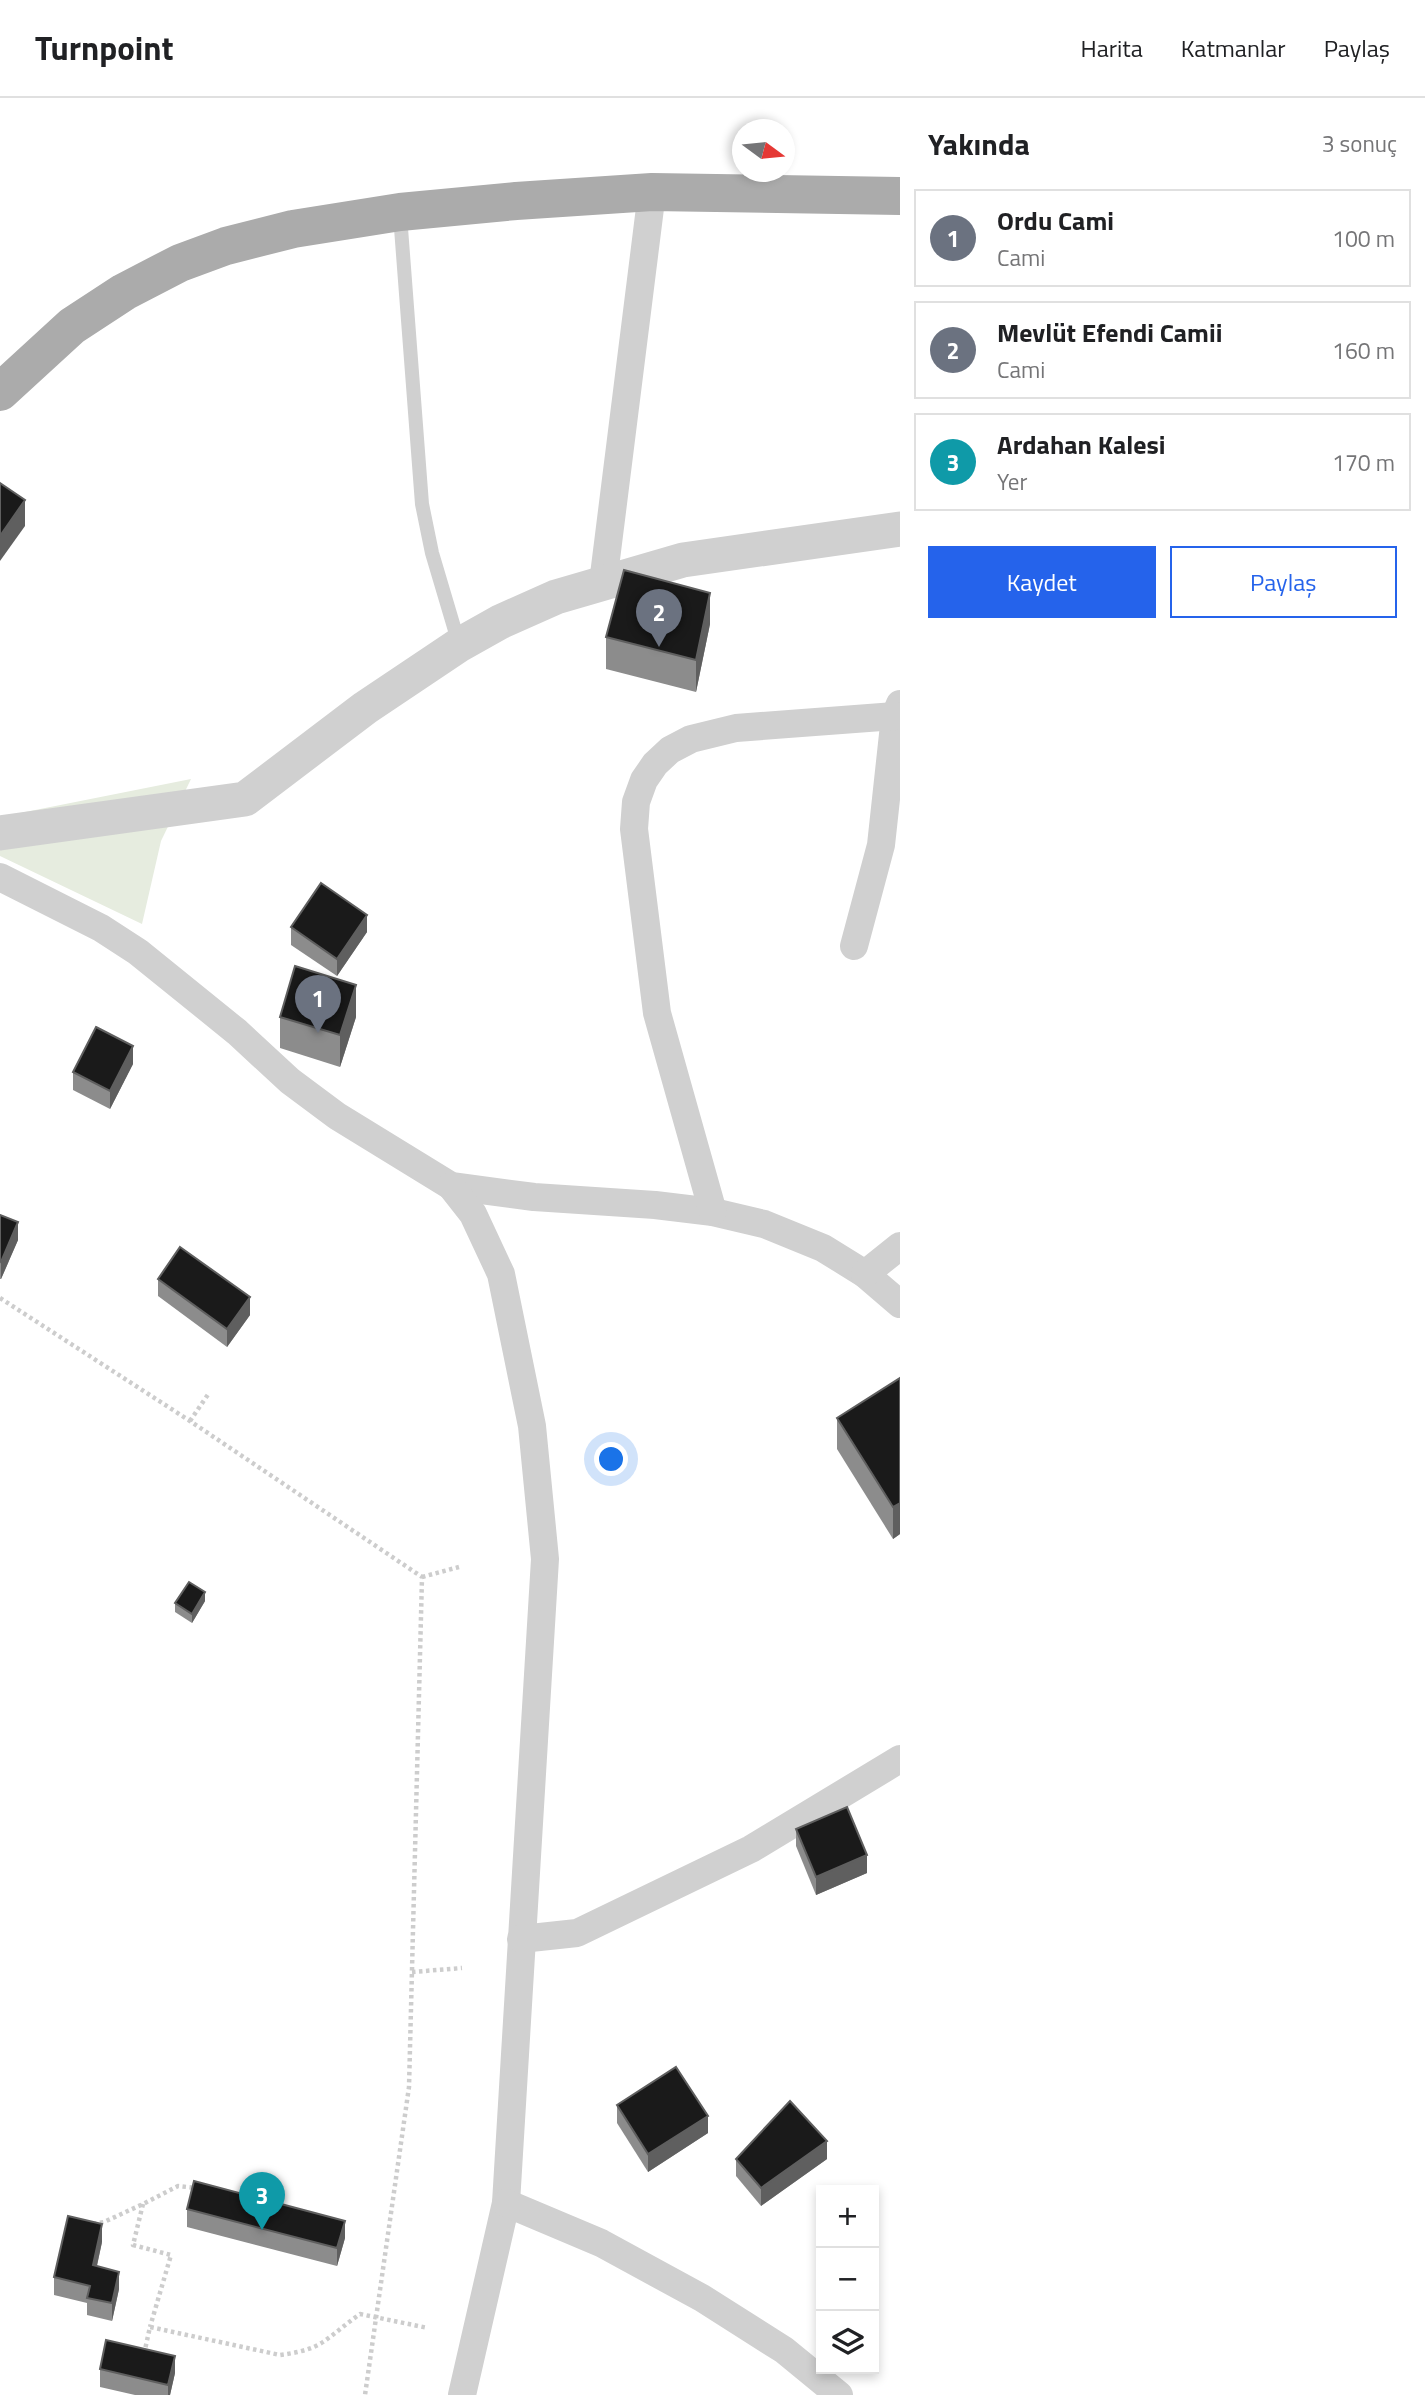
<!DOCTYPE html>
<html lang="tr">
<head>
<meta charset="utf-8">
<style>
	:root { --surface:#fff; --page:#f6f6f6; --text:#202124; --muted:#757577; --line:#e0e0e0; --accent:#2563eb }
	body { margin:0; font-family:"Titillium Web",sans-serif; background:var(--page); color:var(--text) }
	.controls { position:absolute; right:21px; bottom:21px; display:grid; overflow:hidden; border-radius:0px; box-shadow:0 4px 10px #0003 }
	.controls button { width:63px; height:63px; display:grid; place-items:center; padding:0; border:0; border-bottom:2px solid var(--line); background:var(--surface); color:var(--text); font:35px sans-serif }
	.compass { position:absolute; left:732px; top:21px; width:63px; height:63px; border-radius:50%; background:var(--surface); box-shadow:0 4px 10px #0003; rotate:105deg }
	.you { position:absolute; left:612px; top:1362px; width:24px; height:24px; margin:-18px; border:5px solid #fff; border-radius:50%; background:#1a73e8; box-shadow:0 0 0 10px #1a73e833 }
	.badge { display:grid; place-items:center; width:46px; height:46px; border-radius:50%; background:var(--accent); color:#fff; font-size:23px; font-weight:700 }
	.pin { position:absolute; translate:-50% -58px; filter:drop-shadow(0 2px 4px #0008) }
	.pin::after { content:''; position:absolute; top:37px; width:24px; height:21px; background:inherit; clip-path:polygon(0 0,100% 0,50% 100%) }
	.list { margin:0; padding:0; list-style:none }
	h2 { display:flex; justify-content:space-between; align-items:center; height:91px; margin:0; padding:0 28px; font-size:30px }
	h2 small { font-size:23px; font-weight:400; color:var(--muted) }
	.list li { display:grid; grid-template-columns:46px 1fr auto; gap:21px; align-items:center; box-sizing:border-box; height:98px; margin:0 14px 14px; padding:0 14px; border:2px solid var(--line); border-radius:0px }
	.list b { display:block; font-size:26px; white-space:nowrap }
	.list p { margin:0; font-size:23px; white-space:nowrap; color:var(--muted) }
	.list em { font-size:23px; font-style:normal; color:var(--muted) }
	.actions { display:flex; gap:14px; padding:21px 28px }
	.actions a { flex:1; padding:16px 0; border:2px solid var(--accent); border-radius:0px; text-align:center; font-size:24px; color:var(--accent) }
	.actions .main { background:var(--accent); color:#fff }
	.icon { flex:none; width:38px; height:38px; fill:none; stroke:currentColor; stroke-width:2; stroke-linecap:round; stroke-linejoin:round }
	.map { position:relative; flex:none; width:900px; height:2297px; overflow:hidden }
	header { display:flex; align-items:center; gap:42px; box-sizing:border-box; height:98px; padding:0 35px; background:var(--surface); border-bottom:2px solid var(--line) }
	header strong { font-size:33px }
	nav { display:flex; gap:38px; margin-inline-start:auto; font-size:24px }
	main { display:flex }
	aside { flex:1; background:var(--surface) }
	.map>svg:first-child { display:block }
</style>
</head>
<body>
<header>
<strong>Turnpoint</strong>
<nav><a>Harita</a><a>Katmanlar</a><a>Paylaş</a></nav>
</header>
<main>
<div class="map">
<svg width="900" height="2297" viewBox="0 0 900 2297">
	<rect width="100%" height="100%" fill="#fff"/>
	<path fill="#e6ecdf" d="M191,681L161,743L142,826L0,758V719Z"/>
	<g fill="none" stroke-linecap="round" stroke-linejoin="round">
		<g stroke="#cdcdcd" stroke-width="4.5" stroke-dasharray="3.5 3.5" stroke-linecap="butt">
			<path d="M0,1200L190,1323L422,1479L409,1989L365,2297"/>
			<path d="M190,1323L209,1295"/>
			<path d="M422,1479L459,1469"/>
			<path d="M412,1874L462,1870"/>
			<path d="M143,2106L133,2147L171,2157L150,2229"/>
			<path d="M93,2126L104,2124L143,2106L178,2088L196,2090"/>
			<path d="M144,2256L150,2229L280,2257C295,2255 311,2252 323,2244C336,2235 347,2225 360,2216L428,2230"/>
		</g>
		<path stroke="#d0d0d0" stroke-width="14" d="M400,117L422,406L432,455L459,546"/>
		<g stroke="#d0d0d0" stroke-width="28">
			<path d="M603,485L652,94"/>
			<path d="M0,779L101,830L138,854L237,934L290,983L337,1018L451,1088L534,1099L655,1107L713,1114L764,1126L823,1150L865,1176L900,1206"/>
			<path d="M854,848L881,747L895,618L900,606"/>
			<path d="M451,1088L473,1116L501,1176L532,1328L545,1461L506,2105L462,2297"/>
			<path d="M713,1114L657,915L634,731L636,704L644,682L655,666L670,652L691,641L736,630L895,618"/>
			<path d="M865,1176L900,1148"/>
			<path d="M521,1841L577,1835L751,1751L900,1661"/>
			<path d="M506,2105L601,2145L702,2200L784,2252L839,2297"/>
		</g>
		<path stroke="#d0d0d0" stroke-width="35" d="M0,735L245,701L365,610L459,547L500,524L556,499L683,462L900,431"/>
		<path stroke="#ababab" stroke-width="38" d="M0,294L72,228L124,194L180,165L226,148L293,131L400,114L516,103L652,94L900,98"/>
	</g>
	<g fill="#8c8c8c">
		<path d="M710,526L696,594L606,571V539Z"/>
		<path d="M291,829L367,834L337,878L291,847Z"/>
		<path d="M280,919H356L340,969L280,950Z"/>
		<path d="M133,966L110,1011L73,992V974Z"/>
		<path d="M0,1117L18,1142L1,1181H0Z"/>
		<path d="M158,1181L250,1217L227,1249L158,1198Z"/>
		<path d="M900,1280V1436L893,1441L837,1351V1320Z"/>
		<path d="M205,1503L192,1525L175,1514V1505Z"/>
		<path d="M796,1731L867,1775L816,1797L796,1748Z"/>
		<path d="M617,2007L708,2035L648,2074L617,2025Z"/>
		<path d="M736,2061H827L761,2108L736,2078Z"/>
		<path d="M187,2111L345,2140L337,2168L187,2129Z"/>
		<path d="M102,2144L97,2168L119,2191L112,2223L87,2217V2205L54,2197V2179Z"/>
		<path d="M100,2271L175,2275L170,2297H135L100,2289Z"/>
	</g>
	<g fill="#5f5f5f">
		<path d="M25,402V428L0,463V438Z"/>
		<path d="M710,495V526L696,594V562Z"/>
		<path d="M367,817V834L337,878V861Z"/>
		<path d="M356,887V919L340,969V937Z"/>
		<path d="M133,948V966L110,1011V993Z"/>
		<path d="M18,1124V1142L1,1181V1164Z"/>
		<path d="M250,1199V1217L227,1249V1231Z"/>
		<path d="M900,1405V1436L893,1441V1409Z"/>
		<path d="M205,1494V1503L192,1525V1516Z"/>
		<path d="M867,1757V1775L816,1797V1779Z"/>
		<path d="M708,2018V2035L648,2074V2056Z"/>
		<path d="M827,2043V2061L761,2108V2090Z"/>
		<path d="M345,2123V2140L337,2168V2150Z"/>
		<path d="M102,2126V2144L93,2185V2167Z"/>
		<path d="M119,2174V2191L112,2223V2205Z"/>
		<path d="M175,2258V2275L170,2297H168V2287Z"/>
	</g>
	<g fill="#1a1a1a" stroke="#5f5f5f" stroke-width="2">
		<path d="M0,385L25,402L0,438Z"/>
		<path d="M624,472L710,495L696,562L606,539Z"/>
		<path d="M321,785L367,817L337,861L291,829Z"/>
		<path d="M295,868L356,887L340,937L280,919Z"/>
		<path d="M96,929L133,948L110,993L73,974Z"/>
		<path d="M0,1117L18,1124L1,1164L0,1163Z"/>
		<path d="M180,1149L250,1199L227,1231L158,1181Z"/>
		<path d="M900,1280V1405L893,1409L837,1320Z"/>
		<path d="M189,1484L205,1494L192,1516L175,1505Z"/>
		<path d="M847,1709L867,1757L816,1779L796,1731Z"/>
		<path d="M676,1969L708,2018L648,2056L617,2007Z"/>
		<path d="M790,2003L827,2043L761,2090L736,2061Z"/>
		<path d="M194,2083L345,2123L337,2150L187,2111Z"/>
		<path d="M68,2118L102,2126L93,2167L119,2174L112,2205L87,2200L90,2188L54,2179Z"/>
		<path d="M106,2242L175,2258L168,2287L100,2271Z"/>
	</g>
</svg>
<div class="controls">
<button>+</button>
<button>−</button>
<button><svg class="icon" aria-label="layers" viewBox="0 0 24 24"><path d="M12 4l9 5-9 5-9-5zM3 14l9 5 9-5"/></svg></button>
</div>
<svg class="compass" viewBox="-18 -18 36 36"><path d="M0-13l5 13h-10z" fill="#e53935"/><path d="M0 13l5-13h-10z" fill="#757577"/></svg>
<div class="you"></div>
<div class="pin badge" style="left:318px;top:935px;background:#6b7280">1</div>
<div class="pin badge" style="left:659px;top:549px;background:#6b7280">2</div>
<div class="pin badge" style="left:262px;top:2132px;background:#0f9aa8">3</div>
</div>
<aside>
<h2>Yakında<small>3 sonuç</small></h2>
<ul class="list">
<li><span class="badge" style="background:#6b7280">1</span><div><b>Ordu Cami</b><p>Cami</p></div><em>100 m</em></li>
<li><span class="badge" style="background:#6b7280">2</span><div><b>Mevlüt Efendi Camii</b><p>Cami</p></div><em>160 m</em></li>
<li><span class="badge" style="background:#0f9aa8">3</span><div><b>Ardahan Kalesi</b><p>Yer</p></div><em>170 m</em></li>
</ul>
<div class="actions"><a class="main">Kaydet</a><a>Paylaş</a></div>
</aside>
</main>
</body>
</html>
